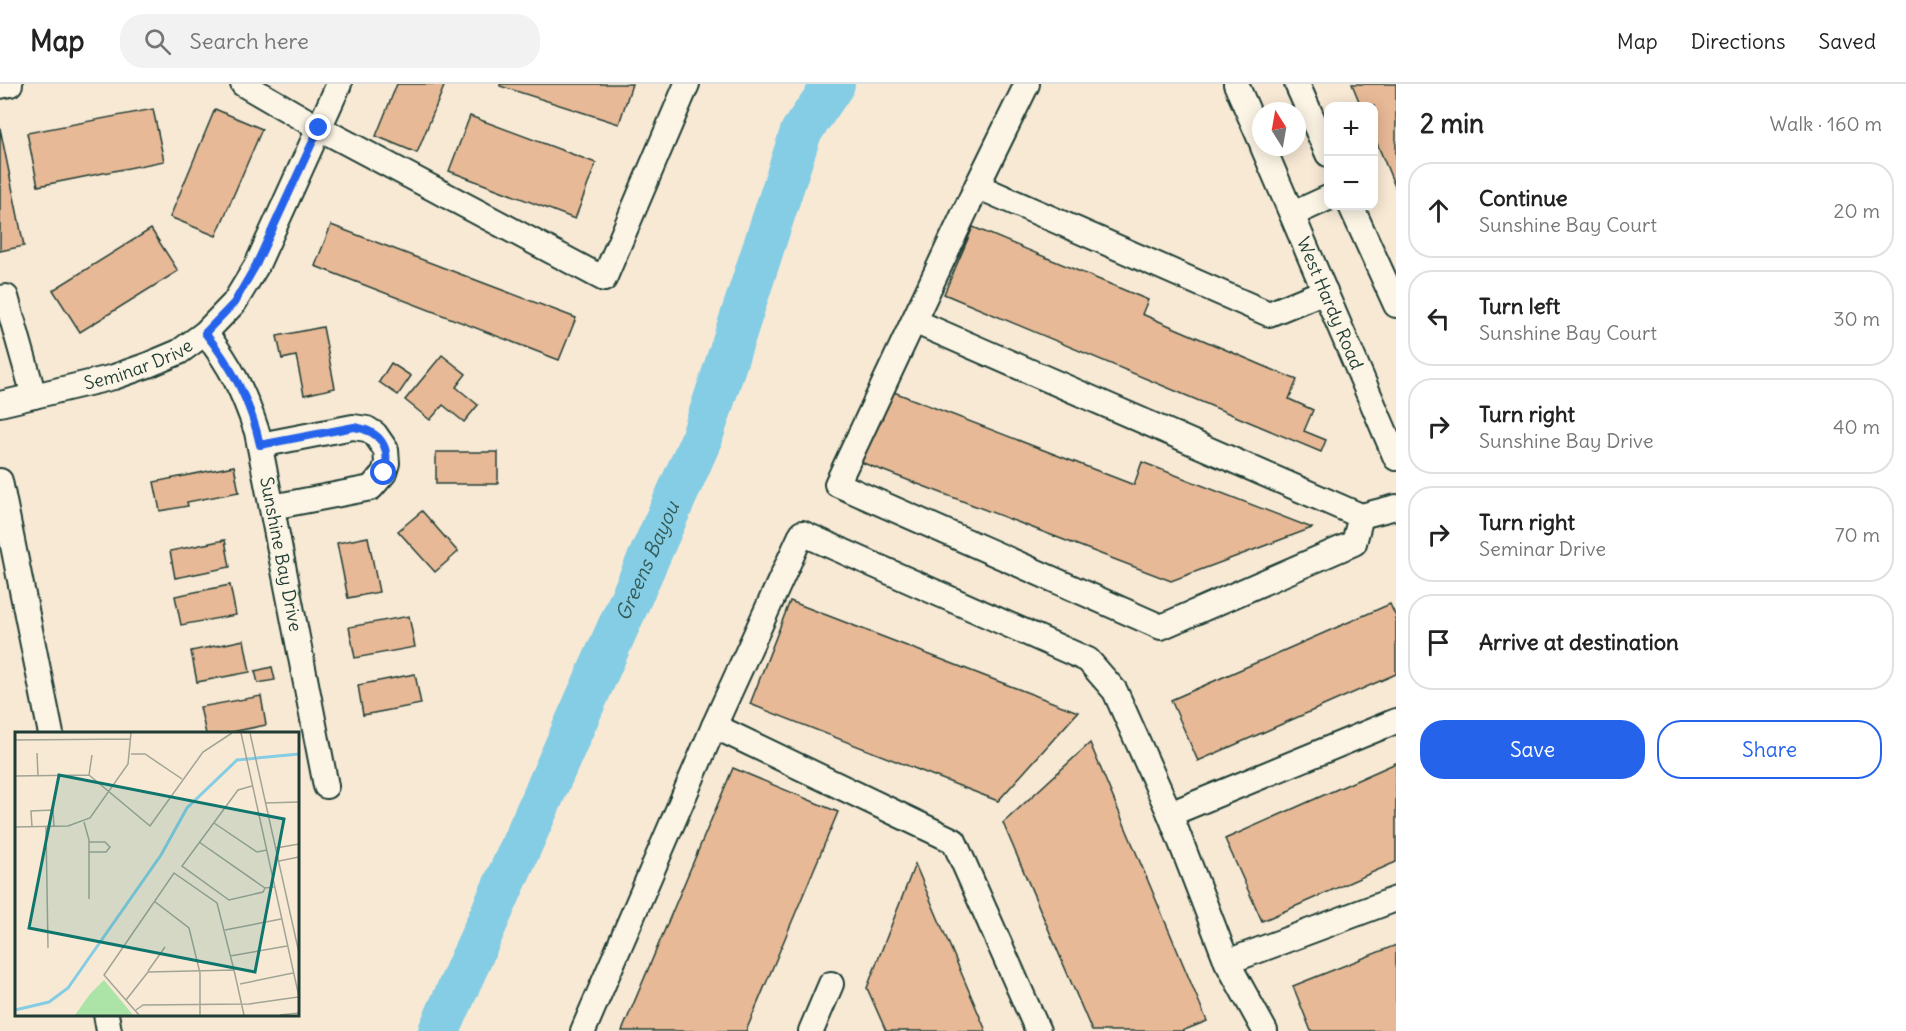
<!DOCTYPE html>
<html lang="en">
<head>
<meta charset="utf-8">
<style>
	:root { --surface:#fff; --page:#f2f2f2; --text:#222; --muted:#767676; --line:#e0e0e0; --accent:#2563eb }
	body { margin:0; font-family:Delius,sans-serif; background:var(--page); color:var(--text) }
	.controls { position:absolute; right:18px; top:18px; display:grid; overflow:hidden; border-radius:12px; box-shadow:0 3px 15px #0003 }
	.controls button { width:54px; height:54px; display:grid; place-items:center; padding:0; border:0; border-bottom:2px solid var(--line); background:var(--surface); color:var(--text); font:30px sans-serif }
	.compass { position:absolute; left:1252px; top:18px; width:54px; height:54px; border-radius:50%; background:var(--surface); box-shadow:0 3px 15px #0003; rotate:349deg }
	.stop { position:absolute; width:18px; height:18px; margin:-14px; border:4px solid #2563eb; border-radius:50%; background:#fff }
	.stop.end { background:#2563eb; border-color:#fff; box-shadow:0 2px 6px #0008 }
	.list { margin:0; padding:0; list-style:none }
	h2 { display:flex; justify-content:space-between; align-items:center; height:78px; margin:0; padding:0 24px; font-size:26px }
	h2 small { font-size:20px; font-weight:400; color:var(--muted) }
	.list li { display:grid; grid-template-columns:39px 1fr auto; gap:18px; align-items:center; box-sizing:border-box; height:96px; margin:0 12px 12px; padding:0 12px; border:2px solid var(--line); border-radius:24px }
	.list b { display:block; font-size:22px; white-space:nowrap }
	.list p { margin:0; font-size:20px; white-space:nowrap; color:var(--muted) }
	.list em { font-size:20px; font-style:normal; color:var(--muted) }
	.actions { display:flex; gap:12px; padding:18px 24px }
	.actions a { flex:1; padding:14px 0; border:2px solid var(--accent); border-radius:24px; text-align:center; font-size:21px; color:var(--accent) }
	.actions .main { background:var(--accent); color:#fff }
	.icon { flex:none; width:33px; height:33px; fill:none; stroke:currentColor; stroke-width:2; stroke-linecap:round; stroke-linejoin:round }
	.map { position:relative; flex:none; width:1396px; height:947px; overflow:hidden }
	header { display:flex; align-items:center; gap:36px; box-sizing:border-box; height:84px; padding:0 30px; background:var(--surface); border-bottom:2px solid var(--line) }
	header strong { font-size:28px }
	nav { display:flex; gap:33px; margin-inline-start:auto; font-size:21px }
	.search { width:420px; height:54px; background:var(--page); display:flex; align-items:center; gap:15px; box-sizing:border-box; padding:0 21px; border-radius:24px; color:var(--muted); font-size:22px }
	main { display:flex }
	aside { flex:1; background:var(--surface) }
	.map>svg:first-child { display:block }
</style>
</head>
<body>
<header>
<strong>Map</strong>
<div class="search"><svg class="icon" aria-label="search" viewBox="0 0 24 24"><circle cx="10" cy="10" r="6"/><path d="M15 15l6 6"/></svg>Search here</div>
<nav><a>Map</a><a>Directions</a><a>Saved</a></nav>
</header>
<main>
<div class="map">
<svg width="1396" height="947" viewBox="0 0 1396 947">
	<rect width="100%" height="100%" fill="#f8e9d5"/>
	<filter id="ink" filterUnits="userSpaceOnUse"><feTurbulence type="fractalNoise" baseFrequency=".0167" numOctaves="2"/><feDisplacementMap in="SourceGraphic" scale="12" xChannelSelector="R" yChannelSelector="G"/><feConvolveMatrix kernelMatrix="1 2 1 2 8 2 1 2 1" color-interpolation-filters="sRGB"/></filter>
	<g filter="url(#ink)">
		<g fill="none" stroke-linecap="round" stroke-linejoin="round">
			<path stroke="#84cde4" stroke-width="42" id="s1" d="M439,947L701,356L801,48L834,0"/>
		</g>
		<g fill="#e7b997" stroke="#1f3d34" stroke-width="1.5">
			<path d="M397,0H445L417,69L376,52Z"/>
			<path d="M500,0H632L619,40L500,2Z"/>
			<path d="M1352,0H1396V105L1374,52V22H1361Z"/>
			<path d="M153,25L164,77L38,102L27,49Z"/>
			<path d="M215,25L262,45L216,152L170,133Z"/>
			<path d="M470,32L596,79L575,135L449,87Z"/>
			<path d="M0,44L24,162L0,167Z"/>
			<path d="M331,141L576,234L559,276L315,182Z"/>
			<path d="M973,143L1148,216L1142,230L1297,296L1289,315L1313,326L1304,347L1326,356L1321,368L944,210Z"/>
			<path d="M151,145L178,187L80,248L53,206Z"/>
			<path d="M323,243L335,304L304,311L296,272L282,275L277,252Z"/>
			<path d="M442,271L466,290L456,303L478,321L464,338L443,321L430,336L405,316Z"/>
			<path d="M391,279L411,292L398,311L379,298Z"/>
			<path d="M886,305L1134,401L1142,378L1312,444L1171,497L858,377Z"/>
			<rect x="436" y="368" width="62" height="32"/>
			<path d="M234,382L239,408L187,418L188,422L160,427L154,398Z"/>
			<path d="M422,427L458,468L435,488L398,447Z"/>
			<path d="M368,453L379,508L348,514L337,459Z"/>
			<path d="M225,456L230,483L175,494L170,467Z"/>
			<path d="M230,501L236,531L181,541L175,512Z"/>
			<path d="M790,517L1078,628L998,717L750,620Z"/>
			<path d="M1390,520L1396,533V590L1198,677L1171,616Z"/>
			<path d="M409,532L415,563L355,574L349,543Z"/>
			<path d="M244,556L250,588L197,598L191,567Z"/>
			<path d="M272,583L275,596L258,599L255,587Z"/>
			<path d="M415,590L421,620L363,631L358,601Z"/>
			<path d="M261,612L266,641L222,650H206L200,623Z"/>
			<path d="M1090,659L1207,937L1182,947H1092L1003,739Z"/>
			<path d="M1396,679V778L1262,837L1225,755Z"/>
			<path d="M733,684L838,728L746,947H622Z"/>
			<path d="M915,780L986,947H886L867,904Z"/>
			<path d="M1396,861V947H1311L1293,902Z"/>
		</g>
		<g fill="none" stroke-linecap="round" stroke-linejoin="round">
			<defs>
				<g id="minor">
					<path d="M243,0L319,44L604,195L687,0"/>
					<path d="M1027,0L977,102L837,400L1161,543L1354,459L1361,432"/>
					<path d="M1236,0L1261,57"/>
					<path d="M1297,0L1328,70"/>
					<path d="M0,2L10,0"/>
					<path id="s2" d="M1263,63L1396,374"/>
					<path d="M977,102L1269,230L1325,207"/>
					<path d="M1351,122L1396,221"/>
					<path d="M1293,130L1328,114"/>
					<path d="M0,214L6,213L34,312"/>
					<path d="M914,237L1361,432L1396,423"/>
					<path id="s3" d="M205,249C231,281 244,309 257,348L326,702"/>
					<path id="s4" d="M0,320L114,293L148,281L179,268L205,249L234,219L257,181L339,0"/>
					<path d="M260,361L353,343L367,345L375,350L386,366L387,379L384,389L371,404L272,423"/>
					<path d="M0,397L51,650"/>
					<path d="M714,642L954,757L1038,947"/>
					<path d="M1170,730L1396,637"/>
					<path d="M1227,878L1396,815"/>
					<path d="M106,930L109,947"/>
					<path d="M583,947L714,642L802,449L1088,576L1115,607L1170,730L1227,878L1265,947"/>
					<path d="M811,947L831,900"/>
				</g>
			</defs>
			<use href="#minor" stroke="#1f3d34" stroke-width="28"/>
			<use href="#minor" stroke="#fcf5e5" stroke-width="24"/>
		</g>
	</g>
	<g fill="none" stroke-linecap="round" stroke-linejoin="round" filter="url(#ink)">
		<path stroke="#2563eb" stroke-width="8" d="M319,44L256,181L234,219L205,249C232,282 251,319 260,361L354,343C380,347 392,363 384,389"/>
	</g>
	<g text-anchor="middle" stroke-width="4.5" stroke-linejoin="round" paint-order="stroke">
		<g font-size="18" fill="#1f3d34" stroke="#fcf5e5">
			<text dy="6" stroke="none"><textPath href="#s2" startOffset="170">West Hardy Road</textPath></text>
			<text dy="6" stroke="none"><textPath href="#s4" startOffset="144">Seminar Drive</textPath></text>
			<text dy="6" stroke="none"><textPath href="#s3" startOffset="237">Sunshine Bay Drive</textPath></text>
		</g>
		<g font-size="20" font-style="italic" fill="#335a57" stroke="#fcf5e5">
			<text dy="7" stroke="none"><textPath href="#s1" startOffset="514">Greens Bayou</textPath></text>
		</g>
	</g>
	<g transform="translate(15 648)">
		<rect width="284" height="284" fill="#f8e9d5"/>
		<path d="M89,248L118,283H60L75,262Z" fill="#ace4a8"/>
		<path fill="none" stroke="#84cde4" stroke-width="3" d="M0,278L34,270L53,256L146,123L172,76L222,28L284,22"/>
		<path fill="none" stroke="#a1a495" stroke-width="1.5" d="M226,1L284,265M235,1L284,221M0,8L116,7M22,21L23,44M116,22H130L167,47M74,43L77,23M0,44L74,43L135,94L188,20L217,1M237,54L223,58L167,134L214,168L248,160L250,156M250,71L284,70M69,90L74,108V167M199,91L242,120L252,118M0,95L53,94L75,86L113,32L116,1M17,95L16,79L38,78L39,95M31,95L33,216M184,110L250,156L259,155M261,116L284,112M74,120H91L95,115L90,110H74M264,129L284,125M139,169L174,196L185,241V283M210,198L266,187M215,224L272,214M133,239L150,215M225,252L278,241M111,268L133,240L219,238L229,283M121,278L128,273L234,272L283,265M124,283L89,243L159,141L202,171L219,238M265,283L284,281"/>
		<path fill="#0f766e" fill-opacity="0.15" stroke="#0f766e" stroke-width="3" d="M44,43L269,87L240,240L14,196Z"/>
		<rect width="284" height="284" fill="none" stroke="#1f3d34" stroke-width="3"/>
	</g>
</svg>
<div class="controls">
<button>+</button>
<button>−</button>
</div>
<svg class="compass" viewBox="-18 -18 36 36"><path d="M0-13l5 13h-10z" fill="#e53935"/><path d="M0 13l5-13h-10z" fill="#767676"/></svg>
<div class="stop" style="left:384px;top:389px"></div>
<div class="stop end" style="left:319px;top:44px"></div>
</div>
<aside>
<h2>2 min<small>Walk · 160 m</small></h2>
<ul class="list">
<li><svg class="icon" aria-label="ahead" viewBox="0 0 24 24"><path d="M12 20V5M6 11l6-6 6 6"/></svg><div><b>Continue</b><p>Sunshine Bay Court</p></div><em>20 m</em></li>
<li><svg class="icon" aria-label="left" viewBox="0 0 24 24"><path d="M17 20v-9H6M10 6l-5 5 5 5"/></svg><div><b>Turn left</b><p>Sunshine Bay Court</p></div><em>30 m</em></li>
<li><svg class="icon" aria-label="right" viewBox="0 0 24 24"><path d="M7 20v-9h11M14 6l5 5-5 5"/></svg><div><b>Turn right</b><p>Sunshine Bay Drive</p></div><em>40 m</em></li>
<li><svg class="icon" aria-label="right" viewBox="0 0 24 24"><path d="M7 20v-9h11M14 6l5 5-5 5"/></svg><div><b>Turn right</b><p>Seminar Drive</p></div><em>70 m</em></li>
<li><svg class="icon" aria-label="arrive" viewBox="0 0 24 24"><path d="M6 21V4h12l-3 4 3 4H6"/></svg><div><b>Arrive at destination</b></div></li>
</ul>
<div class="actions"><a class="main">Save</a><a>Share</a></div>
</aside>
</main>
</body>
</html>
